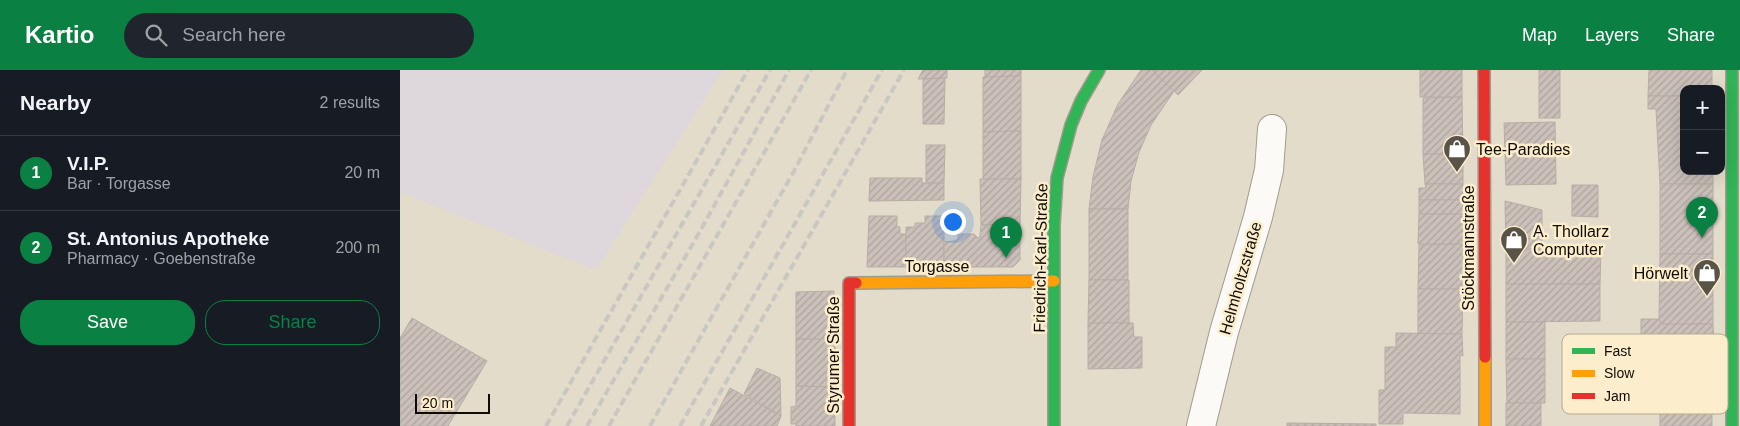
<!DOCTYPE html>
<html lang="en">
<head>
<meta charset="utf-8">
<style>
	:root { --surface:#171b24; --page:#20242c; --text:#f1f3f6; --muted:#9ea1a6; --line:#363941; --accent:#0b8043 }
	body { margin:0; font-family:Arial,sans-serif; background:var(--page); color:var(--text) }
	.controls { position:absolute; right:15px; top:15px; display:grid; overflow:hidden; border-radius:10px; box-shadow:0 5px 20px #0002 }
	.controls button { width:45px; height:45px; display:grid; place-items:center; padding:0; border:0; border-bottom:1px solid var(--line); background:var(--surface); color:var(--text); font:25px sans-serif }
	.scale { position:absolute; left:15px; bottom:12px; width:75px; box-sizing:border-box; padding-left:5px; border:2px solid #100b02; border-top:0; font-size:14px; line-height:18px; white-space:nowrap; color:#100b02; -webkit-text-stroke:4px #fceecc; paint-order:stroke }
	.you { position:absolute; left:552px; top:151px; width:18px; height:18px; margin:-12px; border:4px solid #fff; border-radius:50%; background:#1a73e8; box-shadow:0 0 0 8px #1a73e833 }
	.badge { display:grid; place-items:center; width:32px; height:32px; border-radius:50%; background:var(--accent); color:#fff; font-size:16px; font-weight:700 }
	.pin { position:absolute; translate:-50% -41px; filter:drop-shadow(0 1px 2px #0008) }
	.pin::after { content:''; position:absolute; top:26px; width:18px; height:15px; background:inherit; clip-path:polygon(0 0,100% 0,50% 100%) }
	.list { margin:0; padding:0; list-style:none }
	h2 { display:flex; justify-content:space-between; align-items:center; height:65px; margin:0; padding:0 20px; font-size:21px }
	h2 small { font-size:16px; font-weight:400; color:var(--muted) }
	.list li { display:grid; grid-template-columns:32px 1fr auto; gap:15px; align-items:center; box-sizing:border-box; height:75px; padding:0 20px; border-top:1px solid var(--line) }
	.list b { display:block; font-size:19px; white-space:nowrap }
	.list p { margin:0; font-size:16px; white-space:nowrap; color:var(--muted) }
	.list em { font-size:16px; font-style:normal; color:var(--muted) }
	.actions { display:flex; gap:10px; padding:15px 20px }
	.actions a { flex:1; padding:11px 0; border:1px solid var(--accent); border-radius:20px; text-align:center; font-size:18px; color:var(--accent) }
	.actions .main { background:var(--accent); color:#fff }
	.icon { flex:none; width:28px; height:28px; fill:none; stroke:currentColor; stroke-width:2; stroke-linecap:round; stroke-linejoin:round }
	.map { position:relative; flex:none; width:1340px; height:356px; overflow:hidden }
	header { display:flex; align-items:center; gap:30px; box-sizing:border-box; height:70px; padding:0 25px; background:var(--accent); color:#fff }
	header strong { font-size:24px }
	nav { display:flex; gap:28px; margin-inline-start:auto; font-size:18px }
	.search { width:350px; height:45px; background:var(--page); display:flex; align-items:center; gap:12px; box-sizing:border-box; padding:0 18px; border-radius:28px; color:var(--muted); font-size:19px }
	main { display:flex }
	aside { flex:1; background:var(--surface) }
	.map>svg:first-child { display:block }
</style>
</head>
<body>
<header>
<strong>Kartio</strong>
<div class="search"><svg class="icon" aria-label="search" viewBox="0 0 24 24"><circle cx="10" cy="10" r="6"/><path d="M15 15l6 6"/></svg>Search here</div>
<nav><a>Map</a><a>Layers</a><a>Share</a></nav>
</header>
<main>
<aside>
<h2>Nearby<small>2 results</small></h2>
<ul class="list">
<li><span class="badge">1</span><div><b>V.I.P.</b><p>Bar · Torgasse</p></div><em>20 m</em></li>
<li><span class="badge">2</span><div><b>St. Antonius Apotheke</b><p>Pharmacy · Goebenstraße</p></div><em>200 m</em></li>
</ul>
<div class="actions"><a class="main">Save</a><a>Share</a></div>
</aside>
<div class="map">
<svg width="1340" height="356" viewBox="0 0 1340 356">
	<defs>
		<pattern id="building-hatch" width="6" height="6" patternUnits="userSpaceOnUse" patternTransform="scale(1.25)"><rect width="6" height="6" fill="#cbc0ba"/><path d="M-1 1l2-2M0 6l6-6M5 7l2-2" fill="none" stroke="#ada49e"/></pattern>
	</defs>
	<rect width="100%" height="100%" fill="#e4dcca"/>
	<path fill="#ded8dc" d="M0,0H323L196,200L0,122Z"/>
	<g fill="url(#building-hatch)" stroke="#b7ada6">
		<path d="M523,0H547V8L518,9Z"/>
		<path d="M585,0H621V6L585,7Z"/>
		<path d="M741,0H752L774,21L751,55L739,82L731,111L728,139H689L693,107L702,70L718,34Z"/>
		<path d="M752,0H802L778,25Z"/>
		<rect x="1020" y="0" width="42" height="27"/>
		<rect x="1139" y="0" width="21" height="48"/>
		<path d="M1249,0H1312V19H1284V26H1248Z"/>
		<path d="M621,6V61L583,62V7Z"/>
		<path d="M545,8L544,54H523V9Z"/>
		<path d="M1248,26H1284V101H1313V114H1260L1256,39H1248Z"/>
		<path d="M1062,27L1063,84H1023V28Z"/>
		<path d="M1155,52L1156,114L1106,115L1104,53Z"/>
		<path d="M621,61V109H583V62Z"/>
		<path d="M526,75H545L544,113H526Z"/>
		<path d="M1023,84H1063V114H1025Z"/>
		<path d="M470,108H522V113H544V130L469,131Z"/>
		<path d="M580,109H621L620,154L581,155Z"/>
		<path d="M1025,114H1063V130H1019V118H1026Z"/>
		<rect x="1260" y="114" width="53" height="70"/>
		<path d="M1172,115H1198V147L1172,146Z"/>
		<rect x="1019" y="130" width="44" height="14"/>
		<path d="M1105,131L1142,140V179H1106Z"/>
		<rect x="689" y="139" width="39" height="71"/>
		<path d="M1019,144H1063V174H1018Z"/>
		<path d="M469,146H497V157H500V164H506V197H467Z"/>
		<path d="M525,146H544V197H506V157H515V153H525Z"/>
		<path d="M620,154V190L613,197H544V172L554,171L558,169V164H574L578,168L580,167L581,155Z"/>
		<path d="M1063,174V219H1018L1019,175Z"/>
		<path d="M1106,179L1201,180L1200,214H1106Z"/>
		<path d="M1260,184H1313V254H1261L1259,249Z"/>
		<path d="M689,210H729V253H688Z"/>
		<path d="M1106,214H1200V251L1106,252Z"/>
		<path d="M1018,219H1063L1062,264H1018Z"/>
		<path d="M434,221L435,269H396V222Z"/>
		<path d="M12,248L87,291L48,356H0V268Z"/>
		<path d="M1241,249H1259L1261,254H1313L1314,271L1241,275Z"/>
		<rect x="1106" y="252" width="39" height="37"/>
		<path d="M688,253H733L734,267H742V298L688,299Z"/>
		<path d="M996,263L1062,264L1063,286L1060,285V344L1003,343V354H979V320H985V277H996Z"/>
		<path d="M396,269H435V317L396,316Z"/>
		<path d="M1106,289H1145V333H1107Z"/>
		<path d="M357,298L380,308L381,346L344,324Z"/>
		<path d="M1267,300H1312V356H1260V315H1267Z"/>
		<path d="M396,316L435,317V356H396V354H391V337L396,336Z"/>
		<path d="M330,318L381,346L377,356H310Z"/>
		<rect x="1106" y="333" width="35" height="23"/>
		<path d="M887,353L976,354V356H887Z"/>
	</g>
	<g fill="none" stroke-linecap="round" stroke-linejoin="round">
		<defs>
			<path id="street" d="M801,356L824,262L858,147L869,100L872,59"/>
			<g id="fast">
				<path d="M1332,0V356"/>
				<path d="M654,356V155L657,108L671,55L681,31L699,0"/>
			</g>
			<g id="slow">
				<path d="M456,213L654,211"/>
				<path d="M1085,287V356"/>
			</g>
			<g id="jam">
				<path d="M1084,0L1085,287"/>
				<path d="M449,356V213H456"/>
			</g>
		</defs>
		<use href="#street" stroke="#a19b8d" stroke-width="30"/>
		<use href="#fast" stroke="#a19b8d" stroke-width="14"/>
		<use href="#slow" stroke="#a19b8d" stroke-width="14"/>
		<use href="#jam" stroke="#a19b8d" stroke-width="14"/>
		<use href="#street" stroke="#fbfaf7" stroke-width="28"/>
		<use href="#fast" stroke="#30b455" stroke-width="11"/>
		<use href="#slow" stroke="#ff9f0a" stroke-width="11"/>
		<use href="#jam" stroke="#e5322d" stroke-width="11"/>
		<g stroke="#c9c7c2" stroke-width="4" stroke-dasharray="8 4" stroke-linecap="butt">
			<path d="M146,356L348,0"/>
			<path d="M167,356L370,0"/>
			<path d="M187,356L299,163L389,0"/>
			<path d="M209,356L411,0"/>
			<path d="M250,356L394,101L447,0"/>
			<path d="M280,356L482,0"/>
			<path d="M301,356L504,0"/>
		</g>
	</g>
	<defs>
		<symbol id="shop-pin" viewBox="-11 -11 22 30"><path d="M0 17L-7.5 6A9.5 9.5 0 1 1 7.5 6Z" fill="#5a5448" stroke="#fceecc"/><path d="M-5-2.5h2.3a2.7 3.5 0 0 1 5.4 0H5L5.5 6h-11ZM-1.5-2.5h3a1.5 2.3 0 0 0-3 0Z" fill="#fff"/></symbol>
	</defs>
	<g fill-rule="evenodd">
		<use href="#shop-pin" x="1041" y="63" width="32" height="43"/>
		<use href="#shop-pin" x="1098" y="154" width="32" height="43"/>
		<use href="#shop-pin" x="1291" y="187" width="32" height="43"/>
	</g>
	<g text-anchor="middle" stroke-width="5" stroke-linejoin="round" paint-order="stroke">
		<g font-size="16" fill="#100b02" stroke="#fceecc" text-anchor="start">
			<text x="1076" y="85">Tee-Paradies</text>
			<text x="1133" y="167">A. Thollarz<tspan x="1133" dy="18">Computer</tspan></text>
			<text x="1288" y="209" text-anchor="end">Hörwelt</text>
		</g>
		<g font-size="16" fill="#100b02" stroke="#fceecc">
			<text transform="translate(1068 178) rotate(-90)" y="6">Stöckmannstraße</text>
			<text transform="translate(640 188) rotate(-89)" y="6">Friedrich-Karl-Straße</text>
			<text x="537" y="202">Torgasse</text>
			<text transform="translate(840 208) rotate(-74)" y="6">Helmholtzstraße</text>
			<text transform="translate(433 285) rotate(-90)" y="6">Styrumer Straße</text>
		</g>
	</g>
	<rect x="1162" y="264" width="166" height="80" rx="8" fill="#fceecc" stroke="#b5aa8f" stroke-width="1"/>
	<rect x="1172" y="278" width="23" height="6" fill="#30b455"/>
	<rect x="1172" y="300" width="23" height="7" fill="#ff9f0a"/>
	<rect x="1172" y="323" width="23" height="6" fill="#e5322d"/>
	<g font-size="14" fill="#100b02">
		<text x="1204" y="286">Fast</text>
		<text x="1204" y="308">Slow</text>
		<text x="1204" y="331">Jam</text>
	</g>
</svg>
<div class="controls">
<button>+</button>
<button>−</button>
</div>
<div class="scale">20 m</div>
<div class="you"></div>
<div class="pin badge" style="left:606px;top:188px">1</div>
<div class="pin badge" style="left:1302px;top:168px">2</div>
</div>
</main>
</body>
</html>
